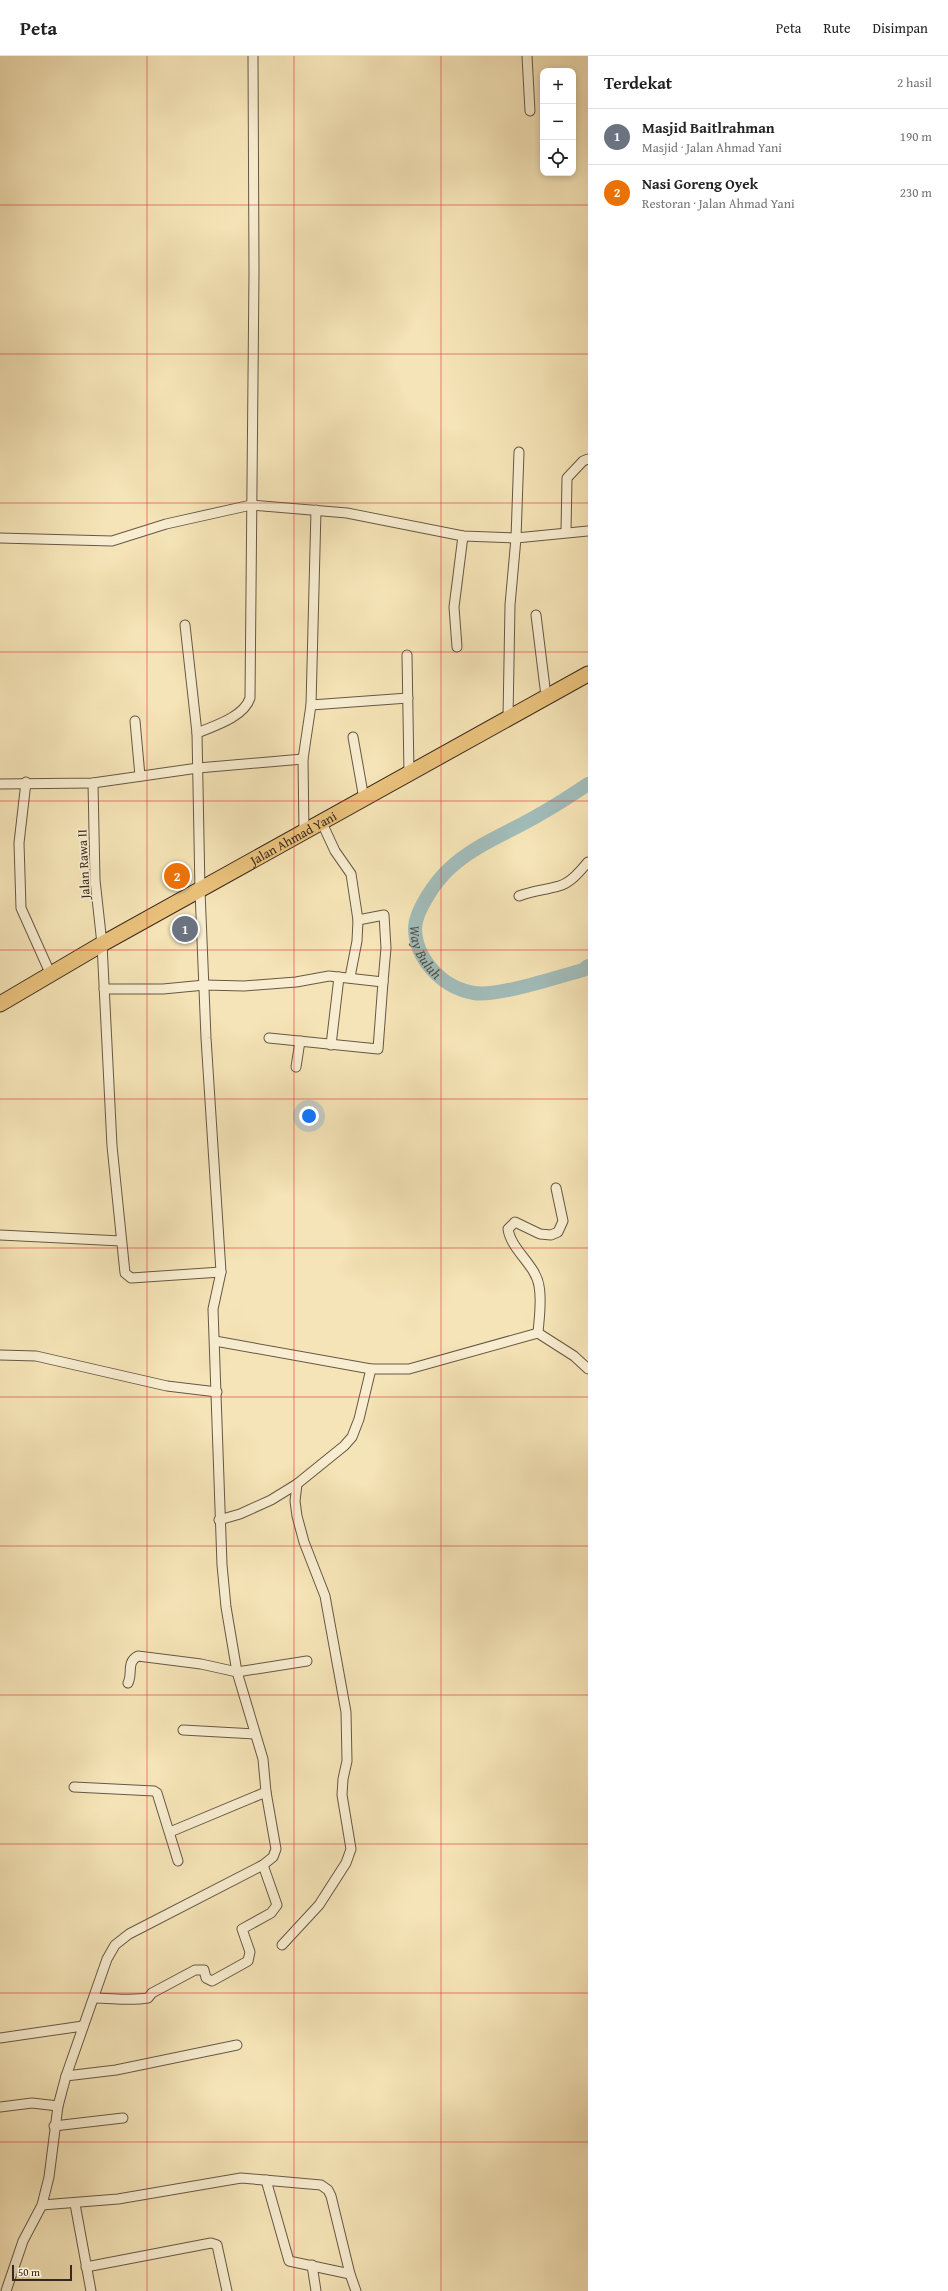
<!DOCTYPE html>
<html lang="id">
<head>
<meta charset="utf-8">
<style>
	:root { --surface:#fff; --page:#f6f6f6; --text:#222; --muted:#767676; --line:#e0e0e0; --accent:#d93025 }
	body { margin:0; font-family:"Gentium Book Plus",serif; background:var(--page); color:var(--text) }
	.controls { position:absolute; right:12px; top:12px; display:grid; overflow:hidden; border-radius:8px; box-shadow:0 2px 6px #0003 }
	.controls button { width:36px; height:36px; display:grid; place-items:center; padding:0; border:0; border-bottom:1px solid var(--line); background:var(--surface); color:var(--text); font:20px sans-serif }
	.scale { position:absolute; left:12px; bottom:10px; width:60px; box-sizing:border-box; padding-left:4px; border:2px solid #37291f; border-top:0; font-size:11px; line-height:14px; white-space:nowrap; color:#37291f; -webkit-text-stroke:3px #f8edd0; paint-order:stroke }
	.you { position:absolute; left:309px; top:1060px; width:14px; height:14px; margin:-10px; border:3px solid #fff; border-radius:50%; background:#1a73e8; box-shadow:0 0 0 6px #1a73e833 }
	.badge { display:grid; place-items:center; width:26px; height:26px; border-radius:50%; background:var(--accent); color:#fff; font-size:13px; font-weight:700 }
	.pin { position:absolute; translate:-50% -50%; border:2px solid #fff; box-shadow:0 1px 4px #0006 }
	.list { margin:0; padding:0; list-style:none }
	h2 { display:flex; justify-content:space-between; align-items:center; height:52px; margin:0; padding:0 16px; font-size:17px }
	h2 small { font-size:13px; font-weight:400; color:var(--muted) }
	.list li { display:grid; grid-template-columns:26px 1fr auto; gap:12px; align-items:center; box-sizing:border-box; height:56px; padding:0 16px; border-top:1px solid var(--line) }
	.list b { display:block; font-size:15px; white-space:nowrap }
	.list p { margin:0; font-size:13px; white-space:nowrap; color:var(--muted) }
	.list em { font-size:13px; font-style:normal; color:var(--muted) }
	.icon { flex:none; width:22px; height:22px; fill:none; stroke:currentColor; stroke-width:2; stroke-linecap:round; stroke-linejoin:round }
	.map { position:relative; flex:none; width:588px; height:2235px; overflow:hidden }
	header { display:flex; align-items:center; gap:24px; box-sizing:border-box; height:56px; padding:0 20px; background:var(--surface); border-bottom:1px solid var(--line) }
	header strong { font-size:19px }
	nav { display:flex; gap:22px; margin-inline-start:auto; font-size:14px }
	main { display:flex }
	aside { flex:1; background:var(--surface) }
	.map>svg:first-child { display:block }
</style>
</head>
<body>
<header>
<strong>Peta</strong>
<nav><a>Peta</a><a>Rute</a><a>Disimpan</a></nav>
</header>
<main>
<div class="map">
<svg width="588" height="2235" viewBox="0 0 588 2235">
	<rect width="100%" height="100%" fill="#f5e4b7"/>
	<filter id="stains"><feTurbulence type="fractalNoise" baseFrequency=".005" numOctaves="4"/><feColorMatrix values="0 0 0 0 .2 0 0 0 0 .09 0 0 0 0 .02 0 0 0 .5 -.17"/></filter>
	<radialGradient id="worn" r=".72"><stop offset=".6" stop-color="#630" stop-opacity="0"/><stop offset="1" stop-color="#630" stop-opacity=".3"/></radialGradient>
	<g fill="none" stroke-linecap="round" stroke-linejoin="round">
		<path stroke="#a1bcb9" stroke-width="14" id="s1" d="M588,728C573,738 558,748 542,757C511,776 475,788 449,813C436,825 415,855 415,873C416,904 443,932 474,937C497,941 557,921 583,914L588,910"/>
		<defs>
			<g id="minor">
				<path d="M527,0L530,55"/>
				<path d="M566,476L567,422L583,405L588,403"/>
				<path d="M0,482L112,485L166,468L251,449L347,457L463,480L516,482L588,475"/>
				<path d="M536,559L546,640"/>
				<path d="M457,591L454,551L463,480"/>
				<path d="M407,599L409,717"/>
				<path d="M311,649L408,642"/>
				<path d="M508,662L510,549L516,482L519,396"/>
				<path d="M135,665L140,720"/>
				<path d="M197,677C214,670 244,661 250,642L254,216L253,0"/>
				<path d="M353,681L364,743"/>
				<path d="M26,726L19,787L21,852L51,919"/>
				<path d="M93,727L95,824L102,888L112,1090L125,1217L131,1222L221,1216"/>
				<path d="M0,728L93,727L198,712L303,703"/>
				<path d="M322,767L335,795L351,818L358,864L357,885L350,921"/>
				<path d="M304,777L303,703L311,649L316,454"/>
				<path d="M519,840C532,835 545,834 559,830C571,827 580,815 588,806"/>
				<path d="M358,864L384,859L386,892L383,926"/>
				<path d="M104,933H163L205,929L244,930L296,926L329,920L383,926L378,993L269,982"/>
				<path d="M331,989L339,921"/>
				<path d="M296,1011L300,985"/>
				<path d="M0,1179L121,1185"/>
				<path d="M538,1277C539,1263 542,1245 539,1230C536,1209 511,1194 508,1173L515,1166L540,1178L551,1179L558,1176L563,1165L556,1132"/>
				<path d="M215,1285L371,1313H409L538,1277L574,1300L588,1313"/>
				<path d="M0,1299L36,1300L167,1330L217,1336"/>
				<path d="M219,1464L240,1458L271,1444L297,1428L344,1390L352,1381L359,1363L371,1313"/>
				<path d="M128,1627C133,1617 126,1606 138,1600L201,1608L237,1616L307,1605"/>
				<path d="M183,1674L255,1678"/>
				<path d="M74,1731L154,1735L157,1737L178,1805"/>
				<path d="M170,1776L266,1736"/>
				<path d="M282,1889L319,1849L346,1807L351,1793L342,1739L343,1723L347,1705L346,1656L325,1540L304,1486L297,1460L295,1445L297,1428"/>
				<path d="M94,1942C113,1942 129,1945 148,1942L152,1937L195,1914H204L206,1922L212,1925L248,1905L250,1896L242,1873L271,1857L277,1849L263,1809"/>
				<path d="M0,1982L83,1970"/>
				<path d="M66,2020L116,2014L237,1989"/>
				<path d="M0,2051L32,2047L58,2050"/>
				<path d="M54,2070L123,2062"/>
				<path d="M266,2124L289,2205L350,2218"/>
				<path d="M75,2148L91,2235"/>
				<path d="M42,2149L118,2143L241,2122L321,2129L328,2134L331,2140L350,2218L356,2235"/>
				<path d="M312,2209L316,2235"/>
				<path d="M86,2211L211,2187L217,2189L227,2235"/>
				<path d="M6,2235L23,2185L42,2149L49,2121L58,2050L66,2020L107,1903L115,1889L129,1878L263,1809L273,1801L276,1793L266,1736L263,1703L237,1616L226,1551L222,1509L213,1253L221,1216L206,982L200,835L197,677L185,569"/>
			</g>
			<g id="trunk">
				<path id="s2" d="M0,948L102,888L588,618"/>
			</g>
		</defs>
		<use href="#minor" stroke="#665845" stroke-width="11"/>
		<use href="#trunk" stroke="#37291f" stroke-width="17"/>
		<use href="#minor" stroke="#f8edd0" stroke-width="9"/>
		<use href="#trunk" stroke="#eac27c" stroke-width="15"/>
	</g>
	<path fill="none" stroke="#d62828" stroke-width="1" stroke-opacity="0.55" d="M147,0V2235M294,0V2235M441,0V2235M0,149H588M0,298H588M0,447H588M0,596H588M0,745H588M0,894H588M0,1043H588M0,1192H588M0,1341H588M0,1490H588M0,1639H588M0,1788H588M0,1937H588M0,2086H588"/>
	<g text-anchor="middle" stroke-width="3.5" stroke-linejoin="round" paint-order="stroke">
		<g font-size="13" fill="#37291f" stroke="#f8edd0">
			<text dy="5" stroke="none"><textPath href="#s2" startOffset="337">Jalan Ahmad Yani</textPath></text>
			<text transform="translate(83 808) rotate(-93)" y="5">Jalan Rawa II</text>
		</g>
		<g font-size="14" font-style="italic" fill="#524e46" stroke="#f8edd0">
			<text dy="5" stroke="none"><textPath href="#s1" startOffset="259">Way Buluh</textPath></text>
		</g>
	</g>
	<rect width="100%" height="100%" filter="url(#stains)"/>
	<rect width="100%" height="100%" fill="url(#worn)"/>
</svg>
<div class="controls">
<button>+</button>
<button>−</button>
<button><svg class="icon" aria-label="locate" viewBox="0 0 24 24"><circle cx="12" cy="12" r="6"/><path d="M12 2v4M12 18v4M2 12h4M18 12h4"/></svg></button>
</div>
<div class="scale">50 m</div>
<div class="you"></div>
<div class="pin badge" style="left:185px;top:873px;background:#6b7280">1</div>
<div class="pin badge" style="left:177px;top:820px;background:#e8710a">2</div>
</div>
<aside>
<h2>Terdekat<small>2 hasil</small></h2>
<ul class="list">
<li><span class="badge" style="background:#6b7280">1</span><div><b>Masjid Baitlrahman</b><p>Masjid · Jalan Ahmad Yani</p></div><em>190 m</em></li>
<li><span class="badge" style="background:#e8710a">2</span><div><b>Nasi Goreng Oyek</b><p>Restoran · Jalan Ahmad Yani</p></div><em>230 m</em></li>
</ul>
</aside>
</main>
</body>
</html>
